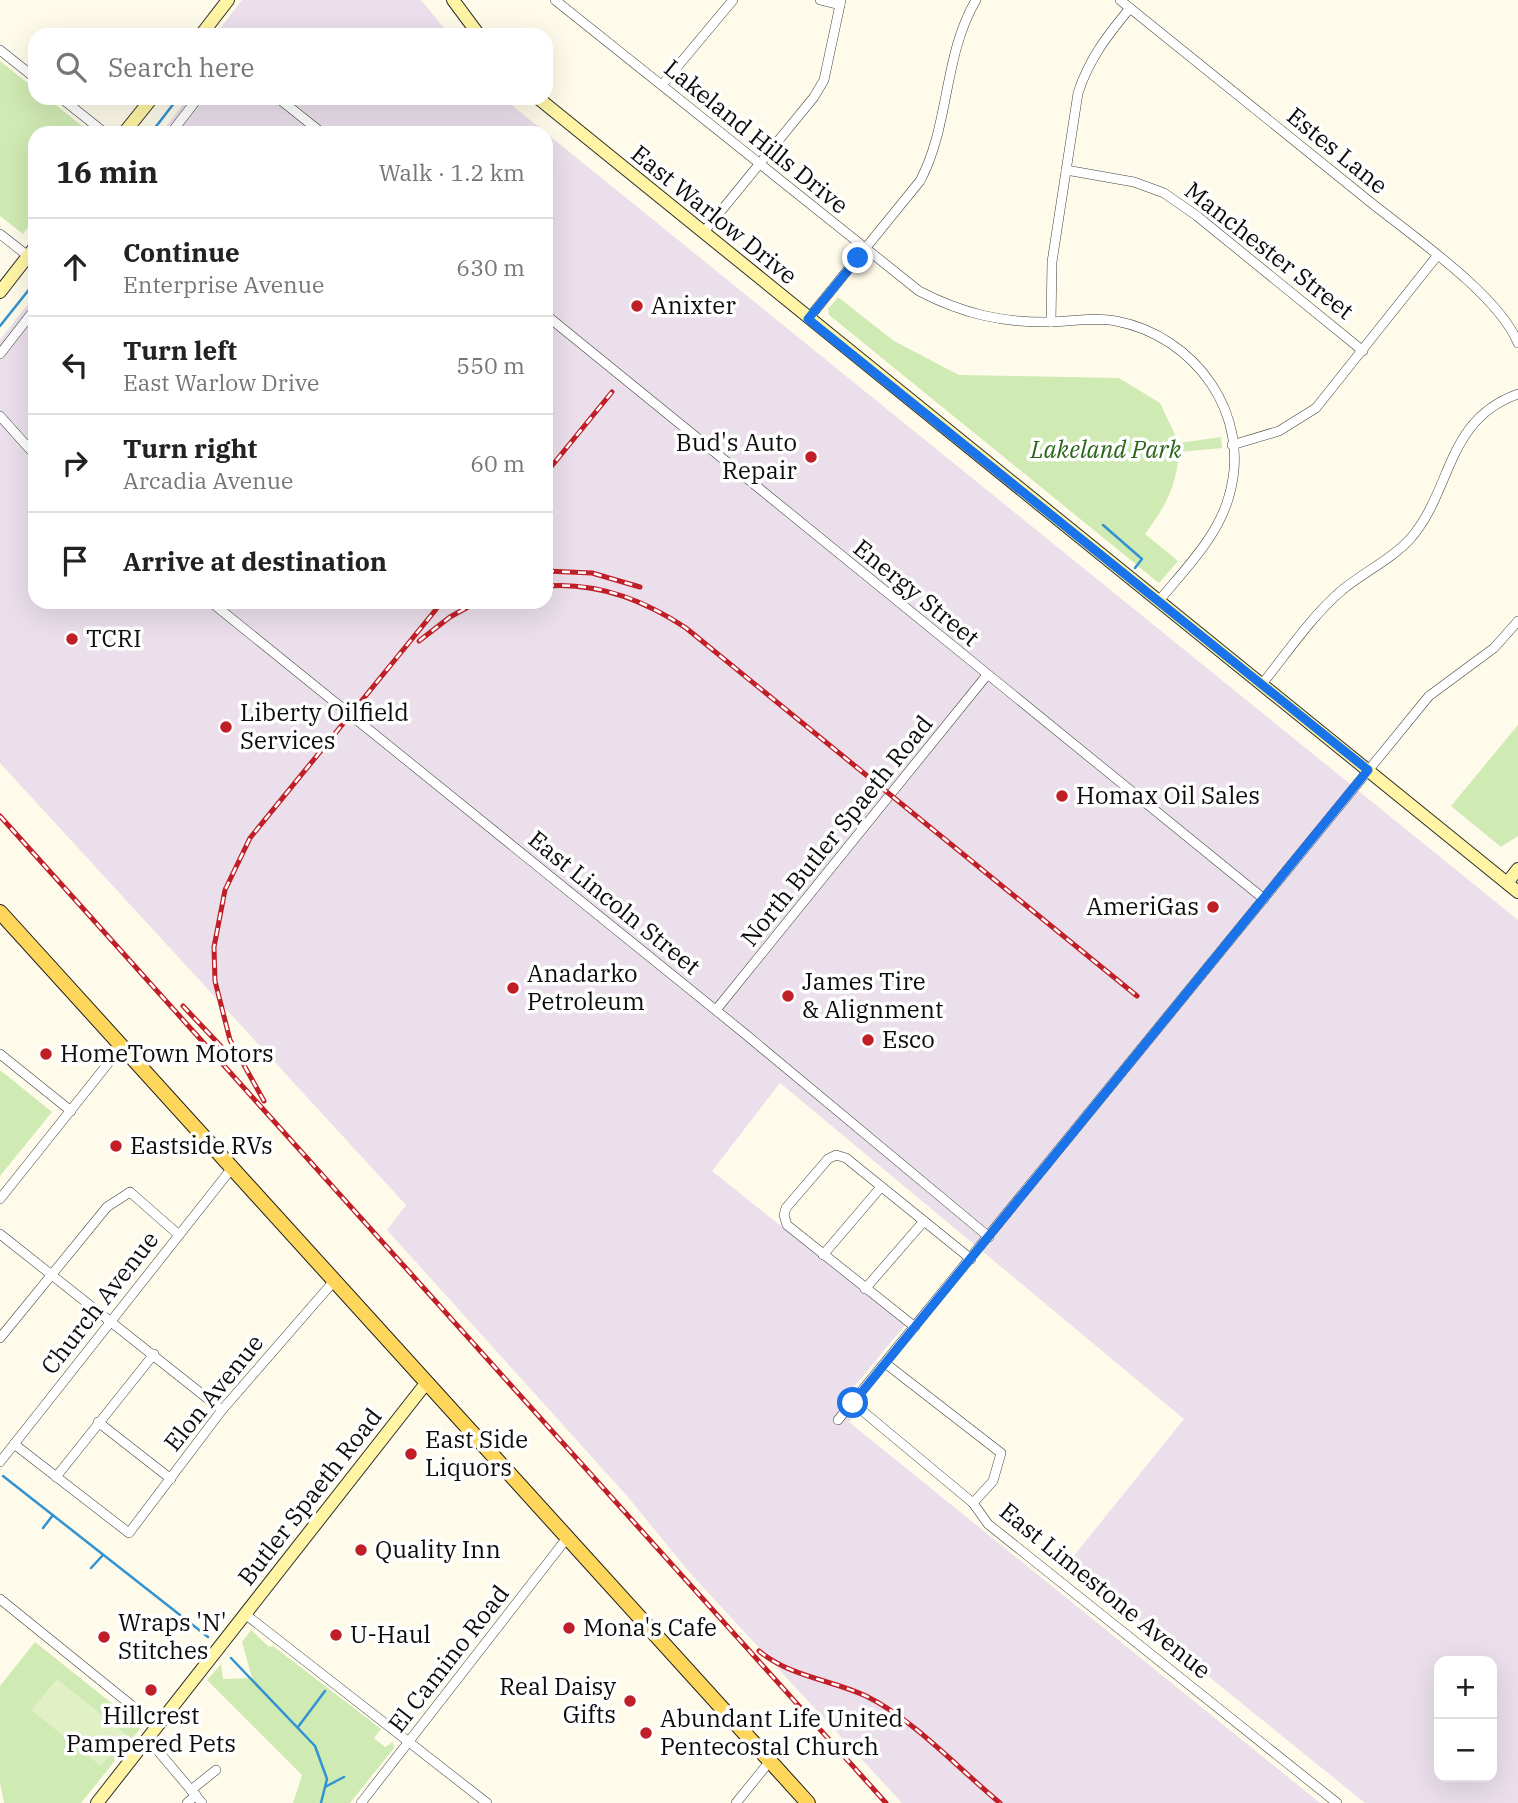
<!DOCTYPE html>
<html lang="en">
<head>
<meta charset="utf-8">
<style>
	:root { --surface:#fff; --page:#f6f6f6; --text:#222; --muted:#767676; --line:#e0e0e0 }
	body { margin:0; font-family:"IBM Plex Serif",serif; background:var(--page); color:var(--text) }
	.controls { position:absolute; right:21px; bottom:21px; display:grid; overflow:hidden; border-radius:14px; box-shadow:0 7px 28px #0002 }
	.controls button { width:63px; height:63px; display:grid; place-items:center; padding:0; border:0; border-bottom:2px solid var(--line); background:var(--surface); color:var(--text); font:35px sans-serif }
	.stop { position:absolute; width:21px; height:21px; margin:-16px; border:5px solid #1a73e8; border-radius:50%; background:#fff }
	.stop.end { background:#1a73e8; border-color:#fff; box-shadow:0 2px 7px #0008 }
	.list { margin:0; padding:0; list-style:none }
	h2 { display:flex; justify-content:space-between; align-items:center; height:91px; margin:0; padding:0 28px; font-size:30px }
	h2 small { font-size:23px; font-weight:400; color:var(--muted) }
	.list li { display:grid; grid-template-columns:46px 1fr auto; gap:21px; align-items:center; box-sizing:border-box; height:98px; padding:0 28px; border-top:2px solid var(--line) }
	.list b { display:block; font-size:26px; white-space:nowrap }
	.list p { margin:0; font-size:23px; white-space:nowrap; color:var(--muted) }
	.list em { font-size:23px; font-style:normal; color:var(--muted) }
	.icon { flex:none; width:38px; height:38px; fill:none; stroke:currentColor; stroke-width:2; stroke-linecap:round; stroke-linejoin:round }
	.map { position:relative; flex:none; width:1518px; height:1803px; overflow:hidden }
	.search { position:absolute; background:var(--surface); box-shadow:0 7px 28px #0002; left:28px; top:28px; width:525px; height:77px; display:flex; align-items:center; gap:18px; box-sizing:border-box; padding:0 24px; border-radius:21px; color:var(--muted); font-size:26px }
	.panel { position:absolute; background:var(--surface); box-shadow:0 7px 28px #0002; left:28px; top:126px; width:525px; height:483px; border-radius:21px }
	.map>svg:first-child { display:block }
</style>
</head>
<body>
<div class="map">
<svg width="1518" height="1803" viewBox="0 0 1518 1803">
	<rect width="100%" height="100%" fill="#fffbea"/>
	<g fill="#eadfeb" fill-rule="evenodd">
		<path d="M242,0H421L450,35H215Z"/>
		<path d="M188,98H503L546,133H161Z"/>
		<path d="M546,133L1518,920V1803H1365L1068,1563L1184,1419L780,1083L712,1171L905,1325L852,1389L865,1401L849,1422L1320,1803H902L690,1573L627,1496L387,1230L406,1205L0,763V340L35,295V602H546ZM1439,1661H1492V1777H1439Z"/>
	</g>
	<g fill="#d0eab3">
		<path d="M0,61L35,89V98H47L91,133H35V218L23,234L0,216Z"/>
		<path d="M838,297L894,341L959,375L1119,378L1160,403L1179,443L1221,437L1222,448L1179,452C1176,488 1166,505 1145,534L1178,561L1159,583L829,315L828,309Z"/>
		<path d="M1518,725V836L1501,847L1451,806Z"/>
		<path d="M0,1070L52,1112L0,1176Z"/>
		<path d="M251,1630L269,1647L273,1646L381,1729L374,1738L385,1747L393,1742L394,1748L350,1803H293L302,1775L207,1680L221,1664L223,1679L252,1678L242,1642Z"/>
		<path d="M35,1642L139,1725L140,1729L81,1803H4L0,1783V1686Z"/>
	</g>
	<path fill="#e2f1c5" d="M57,1679L127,1735L101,1766L31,1710Z"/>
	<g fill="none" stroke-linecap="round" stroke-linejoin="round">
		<g stroke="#3193d2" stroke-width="2.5">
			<path d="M151,133L178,98"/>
			<path d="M0,326L35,282"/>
			<path d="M1103,525L1142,559L1135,568"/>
			<path d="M3,1476L208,1637"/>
			<path d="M43,1528L53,1515"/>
			<path d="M91,1568L103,1555"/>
			<path d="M231,1658L315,1746L327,1779L321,1803"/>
			<path d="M298,1727L325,1691"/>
			<path d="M325,1787L344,1777"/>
		</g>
		<defs>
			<g id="street">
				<path d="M555,0L919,291C963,314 1003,323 1052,322C1073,321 1095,317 1116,321C1195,336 1253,415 1229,496C1218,537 1184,570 1158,602"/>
				<path d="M820,0L840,5"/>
				<path d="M1120,0C1203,67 1286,134 1369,201C1411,235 1498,294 1518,343"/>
				<path d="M0,50L35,78"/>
				<path d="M662,85L733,0"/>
				<path d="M61,98L105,133"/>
				<path d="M278,98L322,133"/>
				<path d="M171,133L198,98"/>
				<path d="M1066,170L1134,182L1164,193L1197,216L1363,351"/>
				<path d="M703,233L814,97L824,80L841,0"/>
				<path d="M0,234L28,256"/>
				<path d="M546,315L1264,899"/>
				<path d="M808,319L920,181C950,125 943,56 976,0"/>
				<path d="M1051,322L1052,262L1078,93C1089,59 1107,36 1130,8"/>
				<path d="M0,354L35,309"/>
				<path d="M0,416L35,455"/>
				<path d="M1232,445L1279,431L1316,408L1437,256"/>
				<path d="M211,602L744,1033L989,1237"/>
				<path d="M1262,684C1287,653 1311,617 1341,591C1362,573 1391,560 1410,539C1453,490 1445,420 1518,394"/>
				<path d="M716,1010L987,675"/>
				<path d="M0,1054L71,1111"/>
				<path d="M0,1199L122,1046"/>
				<path d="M0,1234L222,1410"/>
				<path d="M823,1255L881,1187"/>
				<path d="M865,1289L924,1221"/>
				<path d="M915,1327L787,1225L784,1215L786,1208L828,1159L836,1155L846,1158L971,1259"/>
				<path d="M0,1338L107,1207L130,1192L179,1235"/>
				<path d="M885,1363L1001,1453L993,1481L973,1503"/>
				<path d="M853,1403L973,1503L988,1524L1337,1803"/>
				<path d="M838,1420L1429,696L1494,648L1518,621"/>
				<path d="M98,1422L171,1479"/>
				<path d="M14,1444L129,1533L222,1410L334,1281"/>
				<path d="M0,1462L232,1168"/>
				<path d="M56,1477L154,1354"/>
				<path d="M0,1599L157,1726"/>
				<path d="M245,1614L487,1803"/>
				<path d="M147,1738L202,1803"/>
				<path d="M191,1790L216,1770"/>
				<path d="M187,1803L196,1795"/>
				<path d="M361,1803L567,1538"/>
				<path d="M736,1803L770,1761"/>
			</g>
			<g id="secondary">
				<path d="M453,0L479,35"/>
				<path d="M201,35L228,0"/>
				<path d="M538,98L1518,892"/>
				<path d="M124,133L152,98"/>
				<path d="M0,292L35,247"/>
				<path d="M1507,883L1518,869"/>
				<path d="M97,1803L427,1382"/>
			</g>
			<path id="primary" d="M0,912L808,1803"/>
		</defs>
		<use href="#street" stroke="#3f3f3f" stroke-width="10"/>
		<use href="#secondary" stroke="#2e2e2e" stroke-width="14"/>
		<use href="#primary" stroke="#1d1d1d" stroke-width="16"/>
		<use href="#street" stroke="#fff" stroke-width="9"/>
		<use href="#secondary" stroke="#fff5a5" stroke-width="12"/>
		<use href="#primary" stroke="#fed65b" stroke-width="14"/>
		<defs>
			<g id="rail">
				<path d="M546,473L612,392"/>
				<path d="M546,571L592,573L640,587"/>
				<path d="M546,586C598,582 644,600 686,628L1137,996"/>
				<path d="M419,641L450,617L477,602"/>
				<path d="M0,816L886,1803"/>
				<path d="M183,1006L233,1059"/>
				<path d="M264,1101L230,1040L215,981L214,947L225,890L250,838L442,602"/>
				<path d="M759,1651C791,1677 829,1679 866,1696C913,1719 959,1769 1000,1803"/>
			</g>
		</defs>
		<use href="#rail" stroke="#c11f27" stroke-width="5"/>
		<use href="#rail" stroke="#fff" stroke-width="2.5" stroke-dasharray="8" stroke-linecap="butt"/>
	</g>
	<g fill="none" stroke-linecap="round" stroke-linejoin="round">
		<path stroke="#1a73e8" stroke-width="9" d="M853,1403L1368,770L808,319L858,258"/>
	</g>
	<g fill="#c11f27" stroke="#fff" stroke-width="2.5">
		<circle cx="637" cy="306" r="7"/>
		<circle cx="811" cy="457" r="7"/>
		<circle cx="72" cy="639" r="7"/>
		<circle cx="226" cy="727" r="7"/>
		<circle cx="1062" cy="796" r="7"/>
		<circle cx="1213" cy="907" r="7"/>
		<circle cx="513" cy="988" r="7"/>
		<circle cx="788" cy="996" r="7"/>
		<circle cx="868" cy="1040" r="7"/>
		<circle cx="46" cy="1054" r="7"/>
		<circle cx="116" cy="1146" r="7"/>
		<circle cx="411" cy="1454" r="7"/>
		<circle cx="361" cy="1550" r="7"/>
		<circle cx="569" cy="1628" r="7"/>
		<circle cx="336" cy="1635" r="7"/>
		<circle cx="104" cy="1637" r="7"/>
		<circle cx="151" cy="1690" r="7"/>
		<circle cx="630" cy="1701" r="7"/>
		<circle cx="646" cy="1733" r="7"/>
	</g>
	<g text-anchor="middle" stroke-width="7" stroke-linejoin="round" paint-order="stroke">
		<g font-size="24" fill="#0c0c0c" stroke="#fff">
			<text transform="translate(756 137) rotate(39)" y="8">Lakeland Hills Drive</text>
			<text transform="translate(1337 151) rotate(39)" y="8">Estes Lane</text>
			<text transform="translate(714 215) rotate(39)" y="8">East Warlow Drive</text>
			<text transform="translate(1269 251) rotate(38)" y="8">Manchester Street</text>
			<text transform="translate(916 593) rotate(39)" y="8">Energy Street</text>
			<text transform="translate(837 831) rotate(-51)" y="8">North Butler Spaeth Road</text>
			<text transform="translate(614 903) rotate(39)" y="8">East Lincoln Street</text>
			<text transform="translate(100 1303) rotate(-52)" y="8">Church Avenue</text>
			<text transform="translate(214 1393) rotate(-51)" y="8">Elon Avenue</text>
			<text transform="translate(310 1497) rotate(-52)" y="8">Butler Spaeth Road</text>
			<text transform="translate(1105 1591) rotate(39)" y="8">East Limestone Avenue</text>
			<text transform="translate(449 1659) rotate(-52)" y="8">El Camino Road</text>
		</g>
		<g font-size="24" fill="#0c0c0c" stroke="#fff" text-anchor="start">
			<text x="651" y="314">Anixter</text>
			<text x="797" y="451" text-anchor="end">Bud's Auto<tspan x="797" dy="28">Repair</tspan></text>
			<text x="86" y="647">TCRI</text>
			<text x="240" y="721">Liberty Oilfield<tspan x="240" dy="28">Services</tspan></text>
			<text x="1076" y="804">Homax Oil Sales</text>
			<text x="1199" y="915" text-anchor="end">AmeriGas</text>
			<text x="527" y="982">Anadarko<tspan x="527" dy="28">Petroleum</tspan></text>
			<text x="802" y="990">James Tire<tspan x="802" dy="28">&amp; Alignment</tspan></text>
			<text x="882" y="1048">Esco</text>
			<text x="60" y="1062">HomeTown Motors</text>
			<text x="130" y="1154">Eastside RVs</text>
			<text x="425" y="1448">East Side<tspan x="425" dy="28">Liquors</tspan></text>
			<text x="375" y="1558">Quality Inn</text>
			<text x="118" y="1631">Wraps 'N'<tspan x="118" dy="28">Stitches</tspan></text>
			<text x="583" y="1636">Mona's Cafe</text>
			<text x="350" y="1643">U-Haul</text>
			<text x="616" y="1695" text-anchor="end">Real Daisy<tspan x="616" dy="28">Gifts</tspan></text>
			<text x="151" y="1724" text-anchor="middle">Hillcrest<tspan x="151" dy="28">Pampered Pets</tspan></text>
			<text x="660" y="1727">Abundant Life United<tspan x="660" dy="28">Pentecostal Church</tspan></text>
		</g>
		<g font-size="24" font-style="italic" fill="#2a651a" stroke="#fff">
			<text x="1106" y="458">Lakeland Park</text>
		</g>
	</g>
</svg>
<div class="controls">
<button>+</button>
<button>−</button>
</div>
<div class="stop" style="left:853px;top:1403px"></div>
<div class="stop end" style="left:858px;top:258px"></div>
<div class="search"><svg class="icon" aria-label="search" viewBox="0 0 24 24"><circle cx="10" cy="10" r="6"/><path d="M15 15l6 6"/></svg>Search here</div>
<section class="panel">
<h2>16 min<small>Walk · 1.2 km</small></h2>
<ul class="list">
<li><svg class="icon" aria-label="ahead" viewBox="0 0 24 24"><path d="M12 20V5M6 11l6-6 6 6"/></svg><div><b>Continue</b><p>Enterprise Avenue</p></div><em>630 m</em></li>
<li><svg class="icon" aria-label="left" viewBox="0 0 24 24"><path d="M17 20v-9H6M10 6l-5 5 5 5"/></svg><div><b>Turn left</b><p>East Warlow Drive</p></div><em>550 m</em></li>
<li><svg class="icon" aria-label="right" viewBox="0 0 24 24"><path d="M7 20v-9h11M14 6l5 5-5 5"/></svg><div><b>Turn right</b><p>Arcadia Avenue</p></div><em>60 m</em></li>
<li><svg class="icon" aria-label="arrive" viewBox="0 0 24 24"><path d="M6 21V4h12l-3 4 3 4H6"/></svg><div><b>Arrive at destination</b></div></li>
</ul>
</section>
</div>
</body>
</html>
